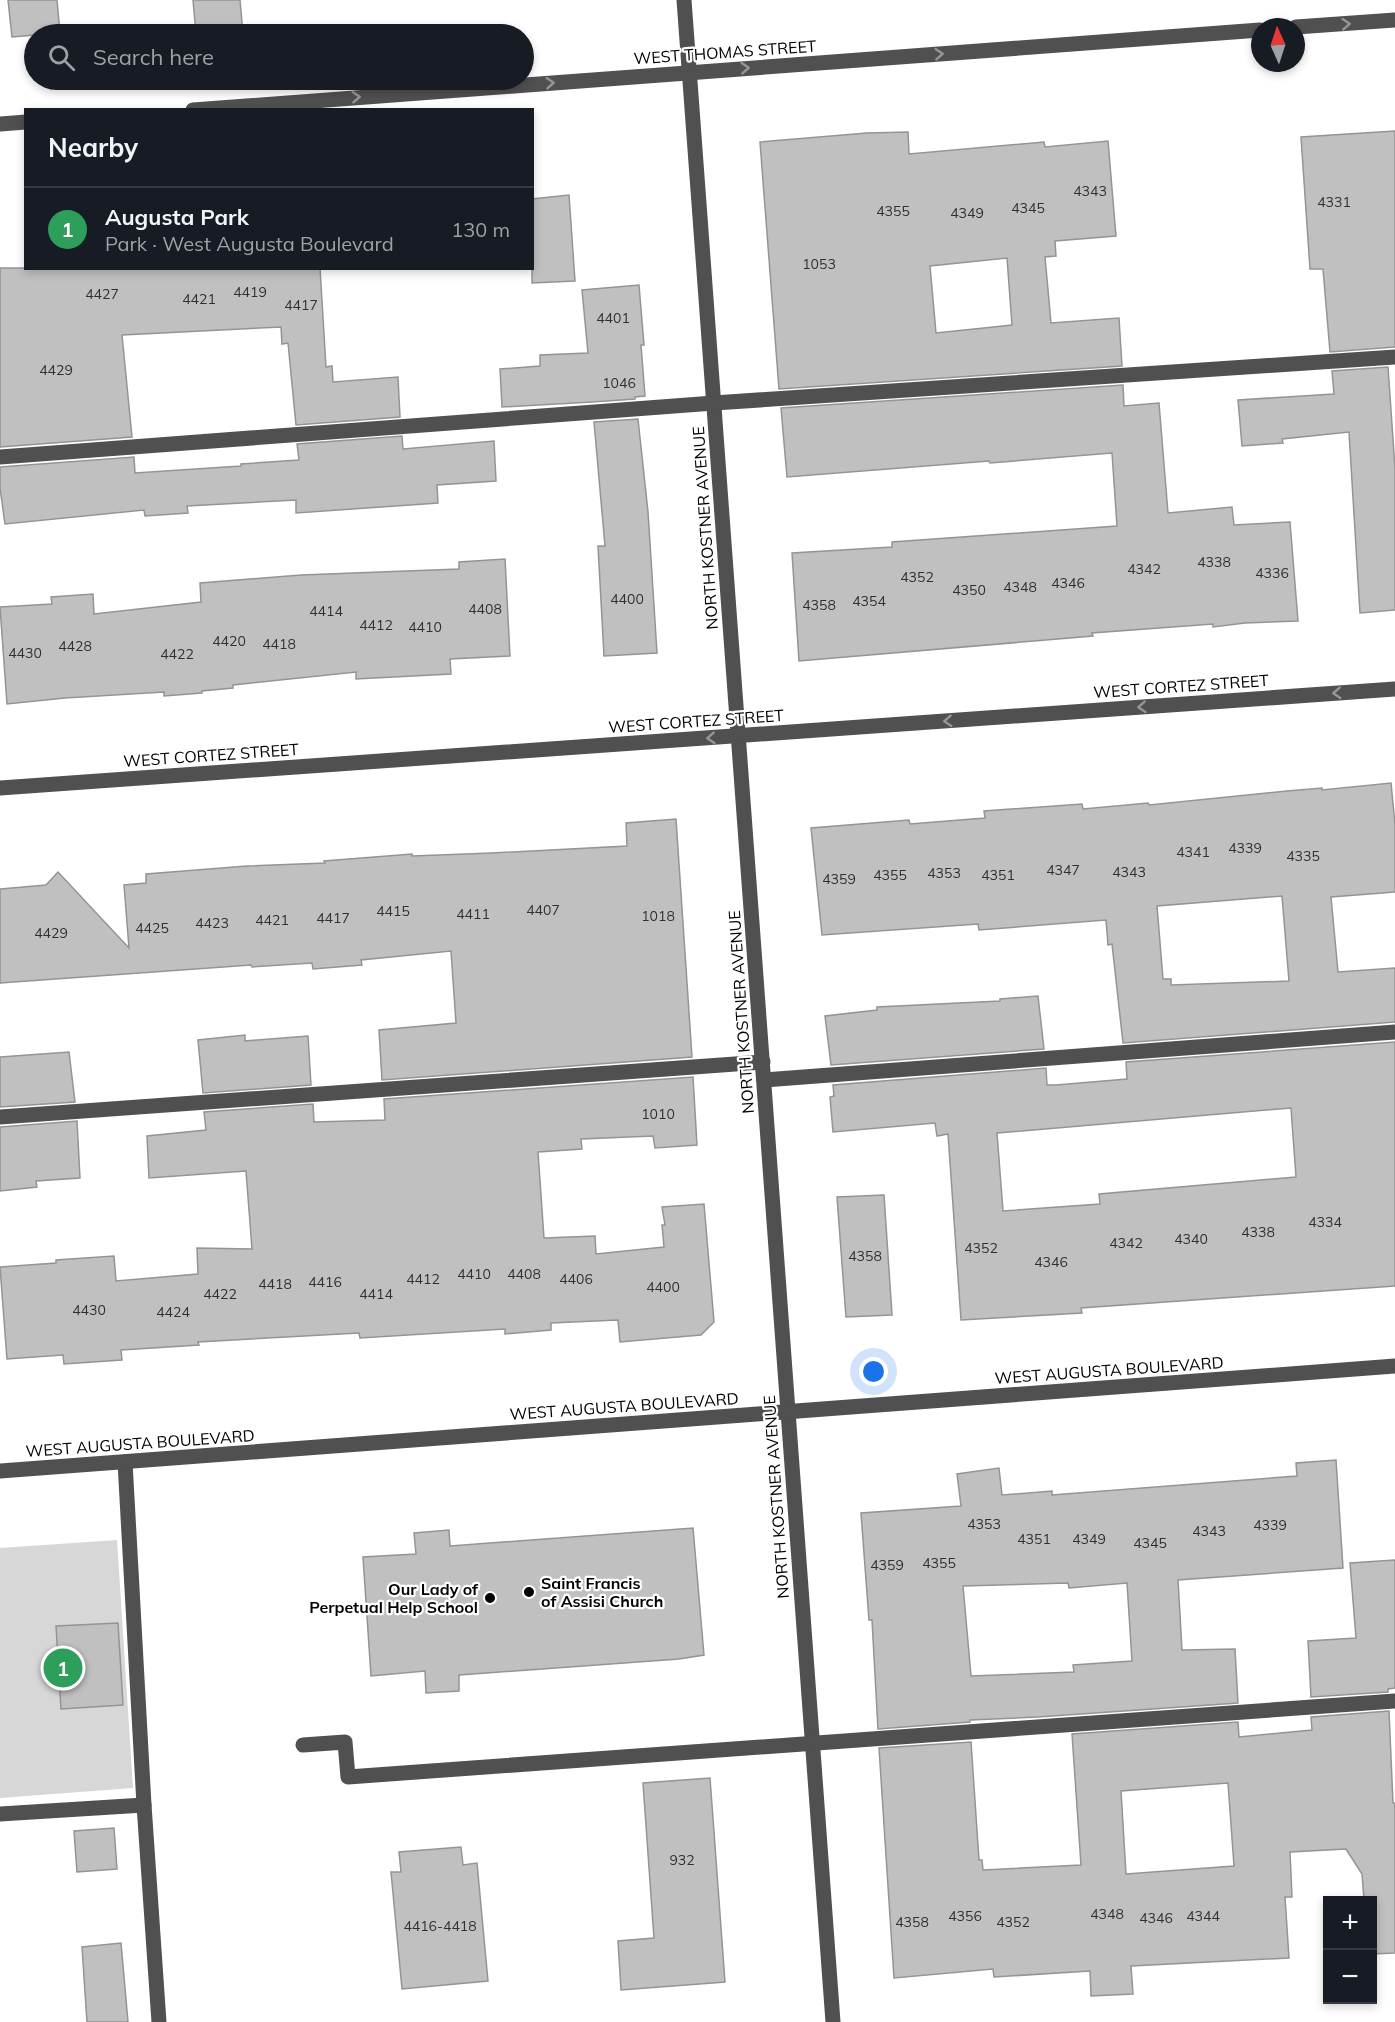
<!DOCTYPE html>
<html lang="en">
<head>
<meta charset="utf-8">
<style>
	:root { --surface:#171b24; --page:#242831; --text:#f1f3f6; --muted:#9ea1a6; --line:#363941; --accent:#0f766e }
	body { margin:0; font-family:Mulish,sans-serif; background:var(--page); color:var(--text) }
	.controls { position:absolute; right:18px; bottom:18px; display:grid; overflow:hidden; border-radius:0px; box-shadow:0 3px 9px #0003 }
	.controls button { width:54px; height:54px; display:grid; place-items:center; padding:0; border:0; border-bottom:2px solid var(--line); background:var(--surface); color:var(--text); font:30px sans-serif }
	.compass { position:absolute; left:1251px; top:18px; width:54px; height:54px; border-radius:50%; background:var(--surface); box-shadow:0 3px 9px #0003; rotate:357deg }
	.you { position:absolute; left:874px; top:1372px; width:21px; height:21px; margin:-15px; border:4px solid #fff; border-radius:50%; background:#1a73e8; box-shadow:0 0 0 9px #1a73e833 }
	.badge { display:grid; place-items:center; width:39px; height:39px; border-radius:50%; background:var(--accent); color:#fff; font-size:20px; font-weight:700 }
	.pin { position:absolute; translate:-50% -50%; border:3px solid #fff; box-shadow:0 2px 6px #0006 }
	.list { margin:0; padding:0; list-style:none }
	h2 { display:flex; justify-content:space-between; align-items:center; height:78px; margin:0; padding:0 24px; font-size:26px }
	h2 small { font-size:20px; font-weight:400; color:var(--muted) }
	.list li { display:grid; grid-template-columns:39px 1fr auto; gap:18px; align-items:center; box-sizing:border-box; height:84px; padding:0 24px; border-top:2px solid var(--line) }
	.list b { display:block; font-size:22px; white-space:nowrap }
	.list p { margin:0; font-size:20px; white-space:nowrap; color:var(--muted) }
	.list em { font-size:20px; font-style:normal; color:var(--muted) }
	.icon { flex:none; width:33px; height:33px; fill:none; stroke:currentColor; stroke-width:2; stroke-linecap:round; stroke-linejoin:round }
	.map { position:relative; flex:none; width:1395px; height:2022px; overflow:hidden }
	.search { position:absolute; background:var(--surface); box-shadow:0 3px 9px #0003; left:24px; top:24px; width:510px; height:66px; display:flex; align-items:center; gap:15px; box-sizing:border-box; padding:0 21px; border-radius:33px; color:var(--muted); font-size:22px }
	.panel { position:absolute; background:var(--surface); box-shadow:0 3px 9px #0003; left:24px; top:108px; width:510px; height:162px; border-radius:0px }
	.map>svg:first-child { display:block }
</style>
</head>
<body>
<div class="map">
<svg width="1395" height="2022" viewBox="0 0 1395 2022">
	<rect width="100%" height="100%" fill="#fff"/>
	<path fill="#d7d7d7" d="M117,1540L133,1788L0,1798V1548Z"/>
	<g fill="#c0c0c0" stroke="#949494" stroke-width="1.5" fill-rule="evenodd">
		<path d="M8,0H57L60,33L12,37Z"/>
		<path d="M193,0H240L243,34H196Z"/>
		<path d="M1395,131V347L1330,352L1323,269H1310L1301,137Z"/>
		<path d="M908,132L909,154L1044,142L1045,147L1108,141L1116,236L1055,241L1056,256L1045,257L1051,323L1119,318L1122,366L779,389L760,142L867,133ZM1007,258L1012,325L936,333L930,266Z"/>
		<path d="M569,195L575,281L532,283V199Z"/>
		<path d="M0,268H320L326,367L332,366L333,382L398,377L400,417L296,425L288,343L282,344L281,327L122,335L132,437L0,447Z"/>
		<path d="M639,285L644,345H641L645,396L635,397V399L592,402L502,407L500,369L540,366V355L588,353L582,290Z"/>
		<path d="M1388,367L1395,468V610L1360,613L1349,432L1282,439L1283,443L1242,446L1238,400L1334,394L1332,371Z"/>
		<path d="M1123,385L1124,406L1159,403L1168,513L1232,507L1234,525L1290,522L1298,621L1245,623L1213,627V624L1092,633L1093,636L799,661L792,553L892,547V542L1117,526L1112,453L990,463L989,461L787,477L781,408Z"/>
		<path d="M638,419L648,512L657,653L604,656L598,546H605L594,422Z"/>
		<path d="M402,436L403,449L494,441L496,481L437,485L438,503L296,513V500L187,506L188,513L145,516L144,510L5,524L0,488V467L134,457L135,473L241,466V464L299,460L297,444Z"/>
		<path d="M505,559L510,656L450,659L451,674L356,679V672L233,685V688L202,691V693L164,696V692L65,698L7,704L0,607L52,604L51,597L93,594L94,614L201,602L200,583L301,575L459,569V562Z"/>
		<path d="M1391,783L1395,824V892L1331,897L1338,972L1395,968V1022L1123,1043L1112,944L1108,945L1106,920L979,930L978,924L822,935L811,828L909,820L910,824L985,818L984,811L1082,804L1083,809L1148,803L1149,805L1287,791L1322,788V790ZM1282,896L1289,981L1171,985V979H1163L1157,906Z"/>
		<path d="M676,819L692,1057L382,1080L379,1030L456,1023L451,951L361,960L362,965L313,969L312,963L252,967L251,965L0,983V889L46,885L58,872L129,948L124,885L146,883V874L247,866L325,863L324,861L412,854V856L492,853L627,846L626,823Z"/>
		<path d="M1038,996L1044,1049L831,1065L825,1016L877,1010V1007L1000,1001V999Z"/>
		<path d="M245,1035V1041L308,1036L311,1085L203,1093L198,1040Z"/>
		<path d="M1395,1042V1286L1081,1308L1082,1313L961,1320L948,1134L937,1136L935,1123L833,1132L830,1097L834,1096L833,1085L1046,1068L1047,1085H1056L1127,1079L1126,1062ZM1291,1108L1296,1177L1099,1194L1100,1204L1003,1211L997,1133Z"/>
		<path d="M69,1052L75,1102L0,1107V1057Z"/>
		<path d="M693,1077L697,1145L655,1148L653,1136L581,1139L582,1149L538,1152L544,1238L595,1236L596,1254L664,1247L662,1225H665L662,1207L704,1204L714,1322L701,1335L620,1342L618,1320L551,1323V1330L505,1334V1329L360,1338L359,1333L198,1342L199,1345L121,1350L122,1360L64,1364L63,1355L7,1359L0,1267L56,1263V1260L114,1256L116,1281L198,1274L197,1248L252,1249L246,1171L149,1178L147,1136L206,1130L204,1112L313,1104L314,1122L385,1120L384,1099Z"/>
		<path d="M77,1121L80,1178L36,1181L37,1187L0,1191V1127Z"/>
		<path d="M884,1195L892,1315L846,1317L837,1197Z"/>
		<path d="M1336,1460L1343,1568L1178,1580L1182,1650L1235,1649L1238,1703L1038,1717L970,1720V1722L878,1729L872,1620H869L861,1513L961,1506L957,1474L999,1468L1002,1495L1052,1491V1495L1297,1476L1296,1463ZM1068,1583L1069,1588L1127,1583L1132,1661L1073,1665L1074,1672L971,1676L963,1586Z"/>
		<path d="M693,1528L704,1655L679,1659L459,1675V1691L426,1693L425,1671L371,1676L363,1557L416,1554L414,1533L449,1530L450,1546Z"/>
		<path d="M1395,1560V1688L1388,1689V1692L1311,1697L1308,1641L1356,1638L1350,1563Z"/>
		<path d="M118,1623L123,1705L61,1709L56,1626Z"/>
		<path d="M1389,1711L1393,1803H1395V1953L1372,1954V1900H1364L1362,1874L1346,1849L1290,1852L1292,1897H1285L1289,1958L1131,1966L1133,1994L1091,1996L1090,1971L994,1977L993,1969L894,1978L879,1748L971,1742L979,1860H982L983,1870L1081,1865L1072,1734L1238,1722L1239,1737L1312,1730L1311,1717ZM1228,1783L1234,1866L1126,1874L1121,1791Z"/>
		<path d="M710,1778L725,1982L621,1990L618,1941L654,1938L643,1783Z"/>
		<path d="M114,1828L117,1869L77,1872L74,1831Z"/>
		<path d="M461,1847L463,1865L477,1863L488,1981L402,1989L391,1872H401L399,1852Z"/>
		<path d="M121,1943L128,2022H87L82,1947Z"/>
	</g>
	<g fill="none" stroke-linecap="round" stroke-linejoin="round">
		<g stroke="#505050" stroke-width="15">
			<path d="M684,0L833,2022"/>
			<path d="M1296,27L1395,20"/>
			<path d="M193,110L1260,30"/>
			<path d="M0,124L26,122"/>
			<path d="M0,457L714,403L1395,357"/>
			<path d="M0,788L1395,689"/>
			<path d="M764,1080L1395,1032"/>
			<path d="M0,1117L763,1062"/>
			<path d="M125,1462L144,1805L159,2022"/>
			<path d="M0,1471L1395,1366"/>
			<path d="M303,1745L345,1742L348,1777L1395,1701"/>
			<path d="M0,1814L144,1805"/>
		</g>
	</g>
	<defs><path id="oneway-chevron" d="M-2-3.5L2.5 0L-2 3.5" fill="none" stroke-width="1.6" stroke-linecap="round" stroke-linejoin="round" transform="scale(1.5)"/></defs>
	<g stroke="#969696">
		<use href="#oneway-chevron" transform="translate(1346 24) rotate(-4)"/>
		<use href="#oneway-chevron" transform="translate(939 54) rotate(-4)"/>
		<use href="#oneway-chevron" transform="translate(745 68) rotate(-4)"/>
		<use href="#oneway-chevron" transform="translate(550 83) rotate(-4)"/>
		<use href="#oneway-chevron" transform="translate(356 97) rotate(-4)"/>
		<use href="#oneway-chevron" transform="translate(1337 693) rotate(176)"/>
		<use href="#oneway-chevron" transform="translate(1142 707) rotate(176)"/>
		<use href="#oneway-chevron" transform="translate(948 721) rotate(176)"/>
		<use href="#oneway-chevron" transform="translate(711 738) rotate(176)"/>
	</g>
	<g fill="#000" stroke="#fff" stroke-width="2">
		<circle cx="529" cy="1592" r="6"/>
		<circle cx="490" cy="1598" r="6"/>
	</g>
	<g text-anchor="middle" stroke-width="4.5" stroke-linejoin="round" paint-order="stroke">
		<g font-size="14" fill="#303030">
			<text x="1090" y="196">4343</text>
			<text x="1334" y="207">4331</text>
			<text x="1028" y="213">4345</text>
			<text x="893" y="216">4355</text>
			<text x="967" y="218">4349</text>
			<text x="819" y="269">1053</text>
			<text x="250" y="297">4419</text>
			<text x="102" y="299">4427</text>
			<text x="199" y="304">4421</text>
			<text x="301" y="310">4417</text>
			<text x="613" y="323">4401</text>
			<text x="56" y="375">4429</text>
			<text x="619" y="388">1046</text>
			<text x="1214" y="567">4338</text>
			<text x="1144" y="574">4342</text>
			<text x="1272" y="578">4336</text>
			<text x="917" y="582">4352</text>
			<text x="1068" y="588">4346</text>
			<text x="1020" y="592">4348</text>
			<text x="969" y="595">4350</text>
			<text x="627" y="604">4400</text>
			<text x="869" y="606">4354</text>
			<text x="819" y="610">4358</text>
			<text x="485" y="614">4408</text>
			<text x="326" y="616">4414</text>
			<text x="376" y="630">4412</text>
			<text x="425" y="632">4410</text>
			<text x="229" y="646">4420</text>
			<text x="279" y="649">4418</text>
			<text x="75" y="651">4428</text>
			<text x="25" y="658">4430</text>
			<text x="177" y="659">4422</text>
			<text x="1245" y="853">4339</text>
			<text x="1193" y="857">4341</text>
			<text x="1303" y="861">4335</text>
			<text x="1063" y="875">4347</text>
			<text x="1129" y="877">4343</text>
			<text x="944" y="878">4353</text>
			<text x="890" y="880">4355</text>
			<text x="998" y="880">4351</text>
			<text x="839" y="884">4359</text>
			<text x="543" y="915">4407</text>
			<text x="393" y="916">4415</text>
			<text x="473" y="919">4411</text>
			<text x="658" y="921">1018</text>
			<text x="333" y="923">4417</text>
			<text x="272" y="925">4421</text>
			<text x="212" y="928">4423</text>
			<text x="152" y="933">4425</text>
			<text x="51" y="938">4429</text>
			<text x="658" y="1119">1010</text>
			<text x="1325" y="1227">4334</text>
			<text x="1258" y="1237">4338</text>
			<text x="1191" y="1244">4340</text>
			<text x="1126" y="1248">4342</text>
			<text x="981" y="1253">4352</text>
			<text x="865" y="1261">4358</text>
			<text x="1051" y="1267">4346</text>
			<text x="474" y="1279">4410</text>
			<text x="524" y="1279">4408</text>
			<text x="423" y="1284">4412</text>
			<text x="576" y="1284">4406</text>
			<text x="325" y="1287">4416</text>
			<text x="275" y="1289">4418</text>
			<text x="663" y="1292">4400</text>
			<text x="220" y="1299">4422</text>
			<text x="376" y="1299">4414</text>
			<text x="89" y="1315">4430</text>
			<text x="173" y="1317">4424</text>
			<text x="984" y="1529">4353</text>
			<text x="1270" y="1530">4339</text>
			<text x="1209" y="1536">4343</text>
			<text x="1034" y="1544">4351</text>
			<text x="1089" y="1544">4349</text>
			<text x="1150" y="1548">4345</text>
			<text x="939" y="1568">4355</text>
			<text x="887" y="1570">4359</text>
			<text x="682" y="1865">932</text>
			<text x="1107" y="1919">4348</text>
			<text x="965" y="1921">4356</text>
			<text x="1203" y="1921">4344</text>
			<text x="1156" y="1923">4346</text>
			<text x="912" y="1927">4358</text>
			<text x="1013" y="1927">4352</text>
			<text x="440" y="1931">4416-4418</text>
		</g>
		<g font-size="16" fill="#000" stroke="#fff">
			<text transform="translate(725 52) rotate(-4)" y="6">WEST THOMAS STREET</text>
			<text transform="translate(705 528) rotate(-94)" y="6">NORTH KOSTNER AVENUE</text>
			<text transform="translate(1181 686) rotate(-4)" y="6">WEST CORTEZ STREET</text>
			<text transform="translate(696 721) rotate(-4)" y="6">WEST CORTEZ STREET</text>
			<text transform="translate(211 755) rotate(-4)" y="6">WEST CORTEZ STREET</text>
			<text transform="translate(741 1012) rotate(-94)" y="6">NORTH KOSTNER AVENUE</text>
			<text transform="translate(1109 1370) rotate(-4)" y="6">WEST AUGUSTA BOULEVARD</text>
			<text transform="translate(624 1406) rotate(-4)" y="6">WEST AUGUSTA BOULEVARD</text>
			<text transform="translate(140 1443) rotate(-4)" y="6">WEST AUGUSTA BOULEVARD</text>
			<text transform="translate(776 1497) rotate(-94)" y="6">NORTH KOSTNER AVENUE</text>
		</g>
		<g font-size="16" font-weight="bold" fill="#000" stroke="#fff" text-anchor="start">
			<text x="541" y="1589">Saint Francis<tspan x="541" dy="18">of Assisi Church</tspan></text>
			<text x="478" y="1595" text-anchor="end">Our Lady of<tspan x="478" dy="18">Perpetual Help School</tspan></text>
		</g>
	</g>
</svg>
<div class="controls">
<button>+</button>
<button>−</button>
</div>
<svg class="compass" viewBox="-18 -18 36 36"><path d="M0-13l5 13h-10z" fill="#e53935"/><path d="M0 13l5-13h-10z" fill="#9ea1a6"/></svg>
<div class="you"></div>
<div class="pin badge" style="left:63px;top:1668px;background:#2e9e5b">1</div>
<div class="search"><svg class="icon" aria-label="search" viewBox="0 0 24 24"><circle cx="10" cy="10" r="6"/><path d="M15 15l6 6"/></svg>Search here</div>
<section class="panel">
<h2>Nearby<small></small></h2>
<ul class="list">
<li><span class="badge" style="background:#2e9e5b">1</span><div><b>Augusta Park</b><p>Park · West Augusta Boulevard</p></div><em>130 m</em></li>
</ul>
</section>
</div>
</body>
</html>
